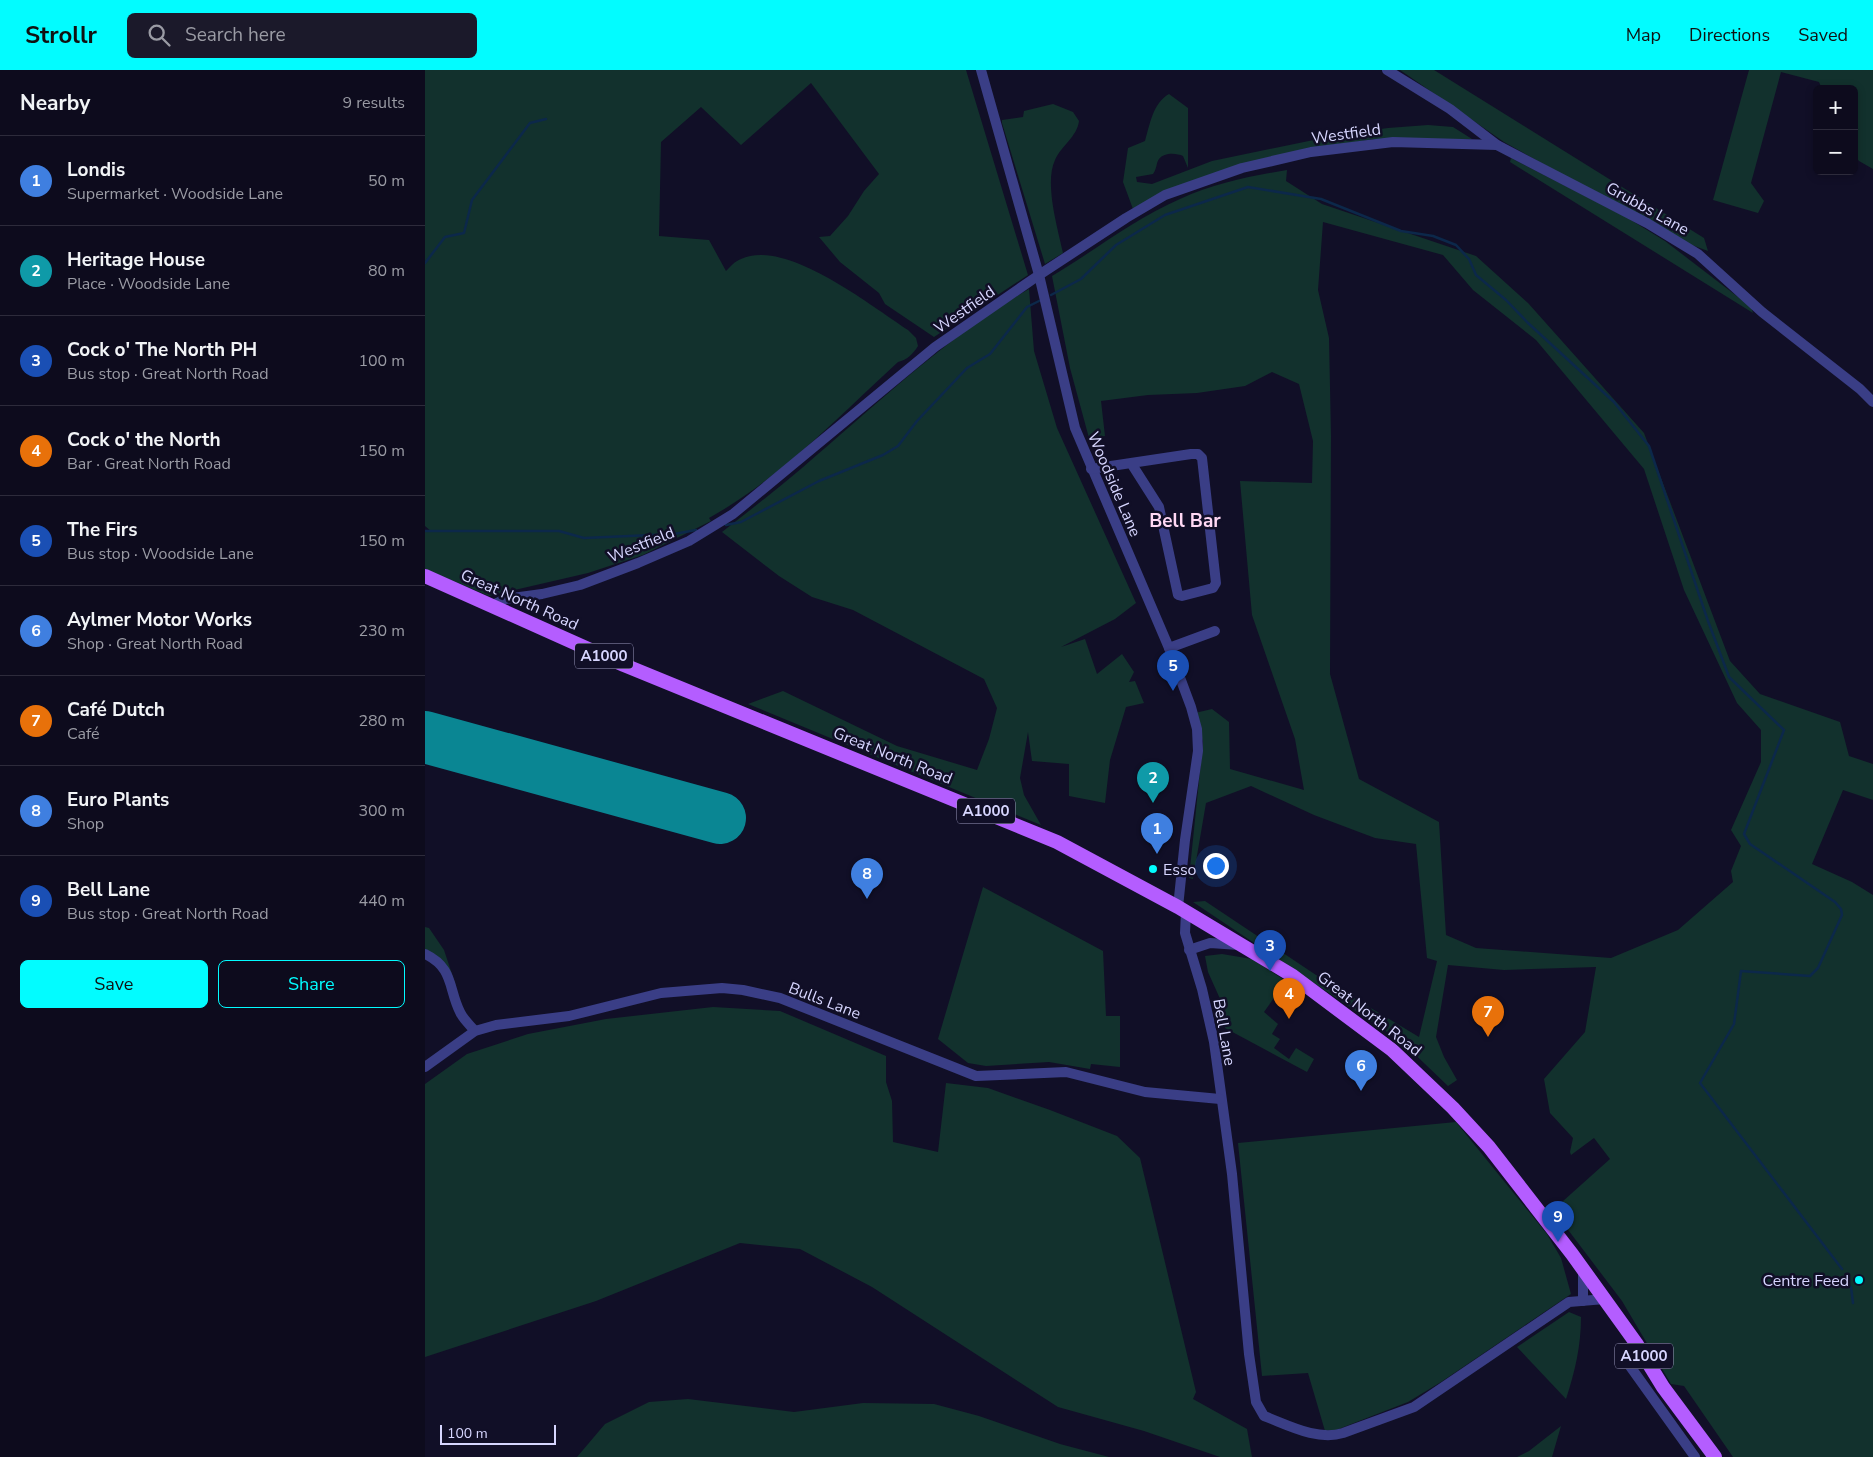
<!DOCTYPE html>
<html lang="en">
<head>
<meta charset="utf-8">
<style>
	:root { --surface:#0d0b1d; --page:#1b192a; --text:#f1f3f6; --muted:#9a9ba4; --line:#2d2b3b; --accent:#02fcff }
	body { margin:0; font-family:"Nunito Sans",sans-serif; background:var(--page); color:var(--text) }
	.controls { position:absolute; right:15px; top:15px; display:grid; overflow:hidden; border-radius:8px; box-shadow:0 2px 8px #0003 }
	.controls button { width:45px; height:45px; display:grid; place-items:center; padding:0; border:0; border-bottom:1px solid var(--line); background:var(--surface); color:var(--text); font:25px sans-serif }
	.scale { position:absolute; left:15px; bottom:12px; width:116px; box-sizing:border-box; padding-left:5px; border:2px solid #d7d6ff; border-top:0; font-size:14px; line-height:18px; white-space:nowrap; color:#d7d6ff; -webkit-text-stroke:4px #110f27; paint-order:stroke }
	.you { position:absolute; left:790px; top:795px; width:18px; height:18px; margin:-12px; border:4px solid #fff; border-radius:50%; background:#1a73e8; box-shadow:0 0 0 8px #1a73e833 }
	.badge { display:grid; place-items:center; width:32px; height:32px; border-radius:50%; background:var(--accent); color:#fff; font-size:16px; font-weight:700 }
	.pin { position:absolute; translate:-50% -41px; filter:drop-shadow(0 1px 2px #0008) }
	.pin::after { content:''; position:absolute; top:26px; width:18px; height:15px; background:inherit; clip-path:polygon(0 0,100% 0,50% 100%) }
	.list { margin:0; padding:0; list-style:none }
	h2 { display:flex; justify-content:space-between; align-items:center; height:65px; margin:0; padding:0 20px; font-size:21px }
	h2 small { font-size:16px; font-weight:400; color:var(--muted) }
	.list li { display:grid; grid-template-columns:32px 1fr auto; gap:15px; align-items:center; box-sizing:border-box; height:90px; padding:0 20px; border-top:1px solid var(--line) }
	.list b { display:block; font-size:19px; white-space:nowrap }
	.list p { margin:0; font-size:16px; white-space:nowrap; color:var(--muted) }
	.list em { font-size:16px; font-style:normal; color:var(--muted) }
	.actions { display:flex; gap:10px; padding:15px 20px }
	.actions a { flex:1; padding:11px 0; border:1px solid var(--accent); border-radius:8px; text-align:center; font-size:18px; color:var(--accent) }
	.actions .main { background:var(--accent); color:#111 }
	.icon { flex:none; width:28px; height:28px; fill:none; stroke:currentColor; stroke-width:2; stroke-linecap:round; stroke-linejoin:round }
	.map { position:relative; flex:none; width:1448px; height:1387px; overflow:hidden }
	header { display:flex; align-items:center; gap:30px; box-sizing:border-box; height:70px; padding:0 25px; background:var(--accent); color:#111 }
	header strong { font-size:24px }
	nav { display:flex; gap:28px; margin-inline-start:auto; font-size:18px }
	.search { width:350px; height:45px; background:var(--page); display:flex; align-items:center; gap:12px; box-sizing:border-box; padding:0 18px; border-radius:8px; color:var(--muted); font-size:19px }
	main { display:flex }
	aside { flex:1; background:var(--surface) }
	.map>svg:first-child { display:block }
</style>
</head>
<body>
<header>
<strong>Strollr</strong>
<div class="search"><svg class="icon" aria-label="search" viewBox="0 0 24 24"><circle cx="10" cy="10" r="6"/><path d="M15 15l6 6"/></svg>Search here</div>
<nav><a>Map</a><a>Directions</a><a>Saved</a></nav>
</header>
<main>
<aside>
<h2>Nearby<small>9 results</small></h2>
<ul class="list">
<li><span class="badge" style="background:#3f7fe0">1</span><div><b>Londis</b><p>Supermarket · Woodside Lane</p></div><em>50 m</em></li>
<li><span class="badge" style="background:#0f9aa8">2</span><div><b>Heritage House</b><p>Place · Woodside Lane</p></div><em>80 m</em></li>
<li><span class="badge" style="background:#1a4fb4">3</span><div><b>Cock o' The North PH</b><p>Bus stop · Great North Road</p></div><em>100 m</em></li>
<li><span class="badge" style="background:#e8710a">4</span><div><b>Cock o' the North</b><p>Bar · Great North Road</p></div><em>150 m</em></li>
<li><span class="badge" style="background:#1a4fb4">5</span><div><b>The Firs</b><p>Bus stop · Woodside Lane</p></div><em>150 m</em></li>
<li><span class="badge" style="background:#3f7fe0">6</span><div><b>Aylmer Motor Works</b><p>Shop · Great North Road</p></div><em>230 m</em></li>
<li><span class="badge" style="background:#e8710a">7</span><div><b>Café Dutch</b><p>Café</p></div><em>280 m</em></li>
<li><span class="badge" style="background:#3f7fe0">8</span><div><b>Euro Plants</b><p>Shop</p></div><em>300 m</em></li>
<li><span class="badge" style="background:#1a4fb4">9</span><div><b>Bell Lane</b><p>Bus stop · Great North Road</p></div><em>440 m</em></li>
</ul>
<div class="actions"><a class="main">Save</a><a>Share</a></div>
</aside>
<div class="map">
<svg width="1448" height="1387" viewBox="0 0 1448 1387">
	<rect width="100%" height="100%" fill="#110f27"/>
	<g fill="#12312d" fill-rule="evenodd">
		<path d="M0,0H541L603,205L509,267L460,234L454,223L415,192L394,167L405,166L423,146L439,121L454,104L386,13L316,75L276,37L236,72L234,166L284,170L301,201C305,197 310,191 316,189C361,168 446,236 483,260L491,268L493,276C488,284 482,290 473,292C413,347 356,408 284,448L286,451L218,485L163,503L64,526L0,499V462H7L0,456Z"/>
		<path d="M975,0H1009L1279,168L1283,181L1256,171L1079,72Z"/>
		<path d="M1324,0H1448V99L1434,91L1429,85V19H1397L1394,12L1356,2L1326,113L1339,131L1333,143L1288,130Z"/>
		<path d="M744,24L763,38V98L758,86C752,83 739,82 734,89C731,93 732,99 728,104L711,107L712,112L727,114L787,91L913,65L963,58L1003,55L1028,57L1047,69H949L865,83L708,139L698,112L703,78L720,71C725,54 728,33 744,24Z"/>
		<path d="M628,34L648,42L654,51C652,67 636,76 630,90C619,113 633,159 638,183L620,194L577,53V50L598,47L599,41Z"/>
		<path d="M1086,88L1201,147L1240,171L1326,237L1328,243L1085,92Z"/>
		<path d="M862,100L861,111L897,134L1051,186L1103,233L1219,363L1305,591L1335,624L1415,652L1424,686L1448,694V730L1418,720L1387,794L1427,812L1448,825V1387H1308L1259,1316L1246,1314L1197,1231L1128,1140L1185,1089L1169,1068L1146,1085L1145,1082L1148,1068L1125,1043L1119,1009L1160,962L1171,897L1079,900L1023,895L1011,967L1019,987L1032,1010L1023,1016L977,972L768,832L780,831L891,905L994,967L1012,891L1002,888L991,774L950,768L889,745L826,716L781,733L768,809L764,808L778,672L770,643L787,639L804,652L805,699L879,720L870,669L827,545L815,411L887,413L888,371L874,314L847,302L820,316L772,323L723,325L676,331L680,366L664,368L645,298L627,206C669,181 711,148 755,129C790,113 825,106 862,100ZM898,152L1018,185L1048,220L1111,270L1219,399L1259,520L1312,633L1336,660V692L1306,760L1316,776L1306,801L1308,812L1253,860L1186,888L1051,878L1021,865L1014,752L934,709L905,604L906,366L904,268L893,220Z"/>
		<path d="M604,219L609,281L632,358L711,533L690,549L636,577L660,569L672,604L697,584L709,602L704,612L710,611L719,633L701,637L685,690L680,733L644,726V694L607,691L603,662L595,708L599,725L616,755L323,634L358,621L472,676L552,700L564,669L572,638L559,609L428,540L387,527L354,506L297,462C324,441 351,420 377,398C451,335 520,268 604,219Z"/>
		<path d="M558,817L678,881L681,946H695V997L666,994L665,999L624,992L561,996L543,993L513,969Z"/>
		<path d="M0,857L4,858L19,880L31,916L13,895L0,887Z"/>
		<path d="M797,884L827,889L861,911L839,942L853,954L847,964L855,969L849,978L864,989L871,978L889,989L882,1002L800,958L796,931L783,902L780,886Z"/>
		<path d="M288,937L355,941L461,986V1012L467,1031L468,1072L513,1082L521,1013L563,1018L625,1040L692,1066L715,1088L771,1322L768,1329L822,1359L827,1387H795L719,1361L633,1337L447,1217L375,1179L315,1173L171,1231L0,1287V1014L42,984L103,964L181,949Z"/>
		<path d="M1031,1052L1122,1164L1136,1188L1146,1224L1016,1312L983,1332L911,1360L900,1361L883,1303L837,1306L813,1073Z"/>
		<path d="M1144,1242L1156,1247C1156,1276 1150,1301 1141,1329L1092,1277Z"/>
		<path d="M263,1329L369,1342L438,1333L509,1334L554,1346L635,1374L684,1387H152L180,1354L224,1332Z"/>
		<path d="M1136,1356L1127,1387H1092L1104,1381Z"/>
	</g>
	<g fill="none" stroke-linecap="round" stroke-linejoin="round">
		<g stroke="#0c284a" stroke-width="2.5">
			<path d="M0,193L20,167L39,163L47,130L105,53L121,49"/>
			<path d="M626,225L656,209L691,175L740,145L823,117L896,129L976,161L1008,166L1031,175L1044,189L1051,205L1081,230L1103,253L1189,332L1224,376L1283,551L1304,607L1359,660L1319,764L1325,774L1410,832L1416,839L1417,845L1393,898L1385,906L1316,901L1309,954L1275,1013L1417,1199"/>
			<path d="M301,455L316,452L394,411L458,385L473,376L492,351L542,298L565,284L602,237L614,231"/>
			<path d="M0,461H134L159,468L249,464L271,460"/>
			<path d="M1426,1217L1428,1233"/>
		</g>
		<path stroke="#0a8693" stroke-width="52" d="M0,667L295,748"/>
		<g stroke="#3a3e86" stroke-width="10">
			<path d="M556,0L614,205L650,358L744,578L766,637L772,659L773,681L760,770L753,837"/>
			<path d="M962,0L1025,39L1072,75L1222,153L1273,184L1337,242L1435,319L1448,332"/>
			<path d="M666,399L766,384H773L777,388L791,513L788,518L757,526L753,525L734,437L706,393"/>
			<path d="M66,536L80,529L117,524L155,515L213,493L264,471L308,444L510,277L614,205L701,148L740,125L817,98L886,82L968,72L1072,75"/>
			<path d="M744,578L790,561"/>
			<path d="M761,842L760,863L777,919L789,972L807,1104L824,1284L831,1332L839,1346C863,1355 892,1371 918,1363L989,1337L1144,1232L1180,1229"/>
			<path d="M764,880L785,873L814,875"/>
			<path d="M0,884C29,898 23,918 35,942C38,949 45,955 50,961"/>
			<path d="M0,997L50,961L71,955L144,946L236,923L297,918L318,920L355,928L551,1006L641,1002L720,1022L795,1029"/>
			<path d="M1158,1199V1231"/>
			<path d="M1211,1273L1203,1279L1202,1292L1270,1387"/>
		</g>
		<path stroke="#b45dff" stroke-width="14" d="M0,506L199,595L632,772L753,837L868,906L967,980L1028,1038L1064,1077L1147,1184L1211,1273L1238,1317L1290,1387"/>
	</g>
	<g fill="#02fcff" stroke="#110f27" stroke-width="2">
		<circle cx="728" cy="799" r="5"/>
		<circle cx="1434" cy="1210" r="5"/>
	</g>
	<g text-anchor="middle" stroke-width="5" stroke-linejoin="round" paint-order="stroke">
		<g fill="#110f27" stroke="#9c9abe" stroke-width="1">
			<rect x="150" y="573.5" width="58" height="25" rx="4"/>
			<rect x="532" y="728.5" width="58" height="25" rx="4"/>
			<rect x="1190" y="1273.5" width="58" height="25" rx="4"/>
		</g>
		<g font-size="15" font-weight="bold" fill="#d7d6ff">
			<text x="179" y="591">A1000</text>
			<text x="561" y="746">A1000</text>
			<text x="1219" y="1291">A1000</text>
		</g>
		<g font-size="16" fill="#d7d6ff" stroke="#110f27">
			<text transform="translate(921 63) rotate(-8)" y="6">Westfield</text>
			<text transform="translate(1223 138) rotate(29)" y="6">Grubbs Lane</text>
			<text transform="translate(539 239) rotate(-35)" y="6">Westfield</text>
			<text transform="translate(690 414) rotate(67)" y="6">Woodside Lane</text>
			<text transform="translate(216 474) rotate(-22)" y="6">Westfield</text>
			<text transform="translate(95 529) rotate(24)" y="6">Great North Road</text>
			<text transform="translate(468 685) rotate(22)" y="6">Great North Road</text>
			<text transform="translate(400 930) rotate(21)" y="6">Bulls Lane</text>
			<text transform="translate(945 943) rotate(38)" y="6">Great North Road</text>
			<text transform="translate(800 962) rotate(80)" y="6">Bell Lane</text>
		</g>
		<g font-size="16" fill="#d7d6ff" stroke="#110f27" text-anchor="start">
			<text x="738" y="805">Esso</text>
			<text x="1424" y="1216" text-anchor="end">Centre Feed</text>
		</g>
		<g font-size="19" font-weight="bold" fill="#ffd8f4" stroke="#110f27">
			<text x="760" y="457">Bell Bar</text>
		</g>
	</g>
</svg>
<div class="controls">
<button>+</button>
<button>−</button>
</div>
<div class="scale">100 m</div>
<div class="you"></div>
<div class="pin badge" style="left:732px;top:784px;background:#3f7fe0">1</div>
<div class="pin badge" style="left:728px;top:733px;background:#0f9aa8">2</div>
<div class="pin badge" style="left:845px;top:901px;background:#1a4fb4">3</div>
<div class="pin badge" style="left:864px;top:949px;background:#e8710a">4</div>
<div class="pin badge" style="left:748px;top:621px;background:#1a4fb4">5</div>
<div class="pin badge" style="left:936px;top:1021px;background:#3f7fe0">6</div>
<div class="pin badge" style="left:1063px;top:967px;background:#e8710a">7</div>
<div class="pin badge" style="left:442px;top:829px;background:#3f7fe0">8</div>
<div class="pin badge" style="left:1133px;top:1172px;background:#1a4fb4">9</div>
</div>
</main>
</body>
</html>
